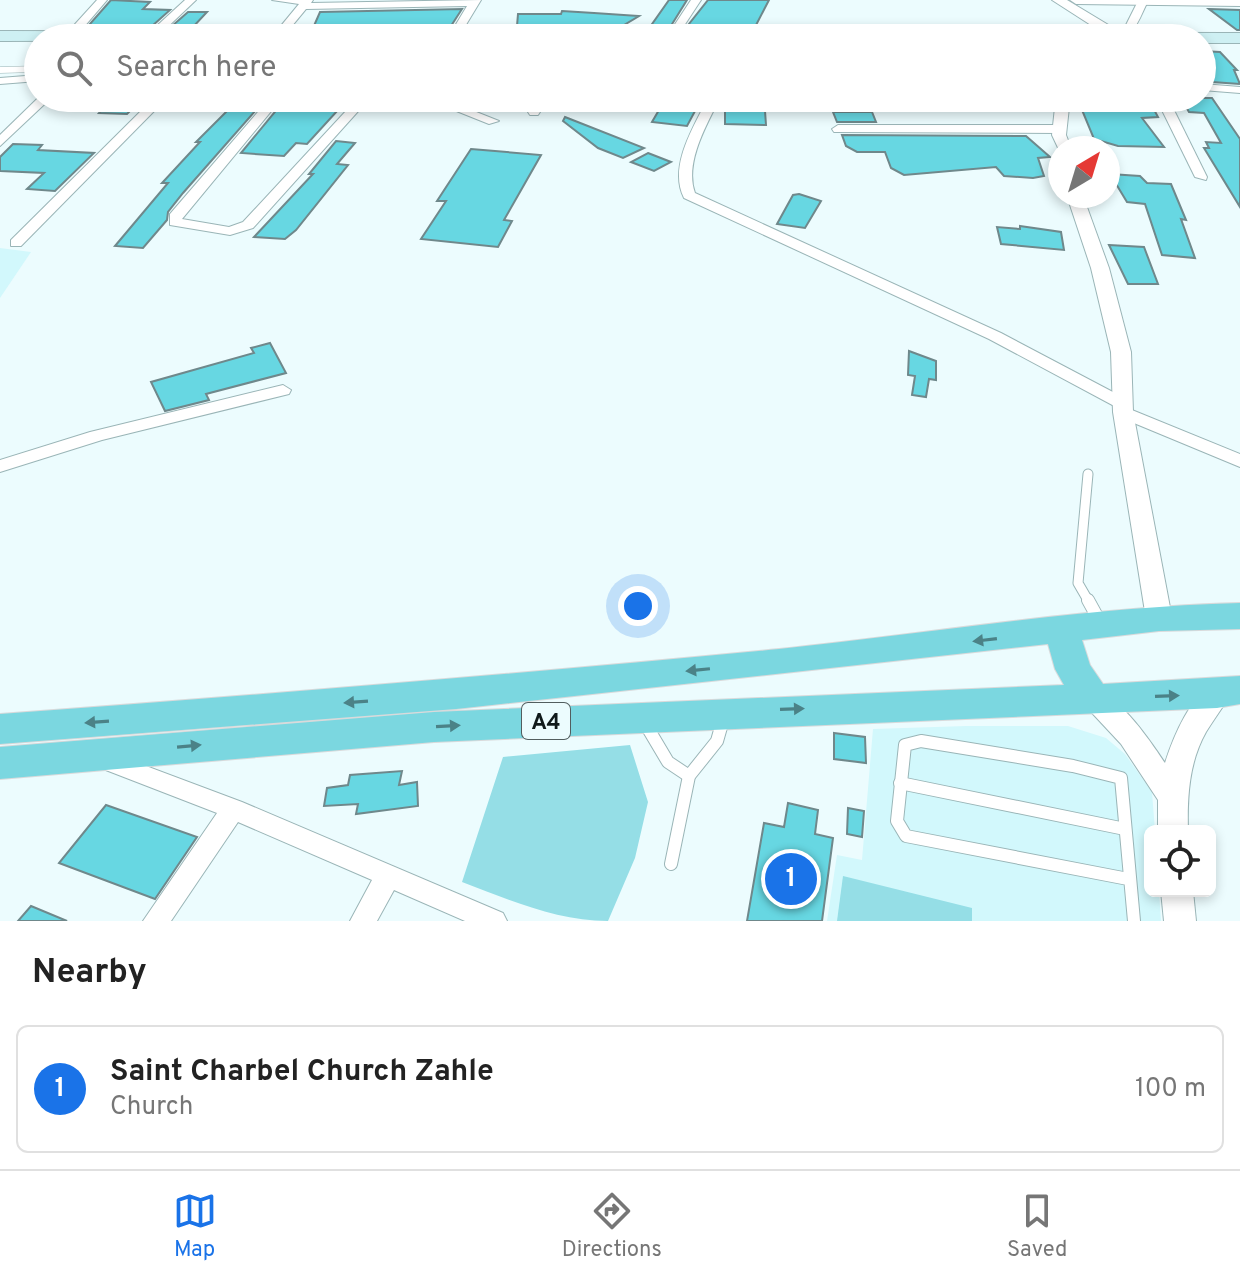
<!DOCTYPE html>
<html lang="en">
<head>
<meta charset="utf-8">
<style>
	:root { --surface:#fff; --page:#f6f6f6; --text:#222; --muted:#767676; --line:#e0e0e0; --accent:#1a73e8 }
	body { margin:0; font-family:Overpass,sans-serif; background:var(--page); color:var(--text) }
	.controls { position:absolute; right:24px; bottom:24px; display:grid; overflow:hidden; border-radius:12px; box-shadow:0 4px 12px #0003 }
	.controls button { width:72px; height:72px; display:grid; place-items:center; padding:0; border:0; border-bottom:2px solid var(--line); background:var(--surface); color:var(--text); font:40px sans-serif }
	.compass { position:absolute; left:1048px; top:136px; width:72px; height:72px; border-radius:50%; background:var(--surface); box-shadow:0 4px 12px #0003; rotate:38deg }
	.you { position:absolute; left:638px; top:606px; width:28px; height:28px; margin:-20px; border:6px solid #fff; border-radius:50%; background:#1a73e8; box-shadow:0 0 0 12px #1a73e833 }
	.badge { display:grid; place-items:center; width:52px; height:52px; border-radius:50%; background:var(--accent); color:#fff; font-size:26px; font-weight:700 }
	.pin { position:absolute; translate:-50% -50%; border:4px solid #fff; box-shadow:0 2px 8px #0006 }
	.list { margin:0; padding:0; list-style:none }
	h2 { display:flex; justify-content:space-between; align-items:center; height:104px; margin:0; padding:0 32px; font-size:34px }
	h2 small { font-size:26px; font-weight:400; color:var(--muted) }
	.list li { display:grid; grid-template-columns:52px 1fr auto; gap:24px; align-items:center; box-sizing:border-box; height:128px; margin:0 16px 16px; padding:0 16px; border:2px solid var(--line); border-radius:12px }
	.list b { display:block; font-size:30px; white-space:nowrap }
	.list p { margin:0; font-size:26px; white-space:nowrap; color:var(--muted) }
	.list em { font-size:26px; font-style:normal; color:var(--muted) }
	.icon { flex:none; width:44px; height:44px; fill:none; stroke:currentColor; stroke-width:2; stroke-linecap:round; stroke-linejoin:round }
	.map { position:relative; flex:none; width:1240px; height:921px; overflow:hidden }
	.search { position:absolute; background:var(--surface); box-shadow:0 4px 12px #0003; left:24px; right:24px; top:24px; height:88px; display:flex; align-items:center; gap:20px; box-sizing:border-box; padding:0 28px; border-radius:44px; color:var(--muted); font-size:30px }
	.sheet { height:248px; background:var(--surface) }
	nav { display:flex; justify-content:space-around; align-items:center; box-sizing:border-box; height:112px; border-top:2px solid var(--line); background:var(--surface); font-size:22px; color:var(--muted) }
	nav a { display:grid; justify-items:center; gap:4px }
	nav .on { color:var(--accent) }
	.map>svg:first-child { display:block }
</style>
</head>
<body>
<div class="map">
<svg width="1240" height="921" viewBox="0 0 1240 921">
	<rect width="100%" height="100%" fill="#ecfcfe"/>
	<g fill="#d2f8fc">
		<path d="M0,248L31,252L0,298Z"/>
		<path d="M966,726H1068L1106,738L1125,754L1152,792L1155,831H1150V891H1159L1161,921H827L837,855L862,860L873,729Z"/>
	</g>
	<g fill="#95dee6">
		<path d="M630,745L648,802L635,858L608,921C557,921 510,900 462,882L503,757Z"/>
		<path d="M843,876L972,908V921H837Z"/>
	</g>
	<g fill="#67d7e2" stroke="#6f888b" stroke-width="2">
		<path d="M111,0L150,2L143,9L170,10L151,27L89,25Z"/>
		<path d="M669,0H687L669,29L650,27Z"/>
		<path d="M708,0H769L754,29H685Z"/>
		<path d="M462,9L449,29L313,28L320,12Z"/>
		<path d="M1209,9L1240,10V30H1237Z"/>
		<path d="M562,11L594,13L639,16L619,28L517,26L518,14H561Z"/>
		<path d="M188,12H207L193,27L172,26Z"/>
		<path d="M1202,51L1220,52L1237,70H1234L1240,84L1212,82L1202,64Z"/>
		<path d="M112,98H143L127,114L99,113Z"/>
		<path d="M321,98H349L307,144L296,143L284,156L241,153L283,102L316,104Z"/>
		<path d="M666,98H702L687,126L652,122Z"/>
		<path d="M1094,98L1150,102L1158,117L1142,118L1164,147L1118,146L1094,139L1082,110H1100Z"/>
		<path d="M1181,98H1212L1240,139V207L1204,148H1209L1206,142L1221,143L1204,113L1189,112Z"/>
		<path d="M239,99L264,101L183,193L168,212L167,220L143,248L115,246L168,183H162L200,142H196Z"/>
		<path d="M725,110L765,111L766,125L725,124Z"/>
		<path d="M833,112H872L876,122H837Z"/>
		<path d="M565,117L644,148L623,158L598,148L563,121Z"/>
		<path d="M842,135L1026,136L1050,157L1038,158L1044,176L1033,178L1004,176L996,167L904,175L891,168L885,152H857L846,146Z"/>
		<path d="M336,141L355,143L337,164L348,165L296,230L285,239L254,237L313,174H309Z"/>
		<path d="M13,144L42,145L38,150L94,153L55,191L27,189L44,173L0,171V157Z"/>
		<path d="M471,149L541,155L504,220L512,221L498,247L421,239L446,201H437Z"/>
		<path d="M648,153L671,162L654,171L631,162Z"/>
		<path d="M1110,174L1140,176L1147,183L1171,184L1186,220L1181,219L1195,258L1162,255L1145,204L1127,202Z"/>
		<path d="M799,194L821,201L805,228L777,224L793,195Z"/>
		<path d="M1020,226L1061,232L1064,250L1001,244L997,227L1020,229Z"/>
		<path d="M1109,245L1144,247L1158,284H1128Z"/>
		<path d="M270,343L286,373L206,394L209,400L165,411L151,382L254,353L251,348Z"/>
		<path d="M909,351L936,361V380L929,379L926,397L912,395L915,376L908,375Z"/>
		<path d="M834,733L865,737L866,763L834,759Z"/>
		<path d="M402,771L399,785L417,782L418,806L356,814L358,804L324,806L327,788L348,785L350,775Z"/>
		<path d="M788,803L818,810L815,834L833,838L822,921H747L764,823L784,827Z"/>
		<path d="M106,805L197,837L155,899L59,863Z"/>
		<path d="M848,808L864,811L862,837L847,834Z"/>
		<path d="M31,906L67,921H18Z"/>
	</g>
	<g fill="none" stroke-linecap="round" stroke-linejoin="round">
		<defs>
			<path id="service-far2" d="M0,70L38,69"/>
			<path id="service-far1" d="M1088,474L1078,583L1089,602"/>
			<g id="service">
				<path d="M1088,600L1099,620"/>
				<path d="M646,725L668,762L689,776"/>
				<path d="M900,783L1125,829"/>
				<path d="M671,864L689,776L717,741L723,720"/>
				<path d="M1128,879L906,836L897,821L905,745L921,741L1073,766L1121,778L1134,921"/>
			</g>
			<g id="minor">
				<path d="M97,0H107L77,35L80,38L67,37V33Z"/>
				<path d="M185,0H196L156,38H148V34Z"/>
				<path d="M272,0H313L311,3L481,0L458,38L449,36L467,6L306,9L282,38H271L299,4Z"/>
				<path d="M691,0H701L676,38H666Z"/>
				<path d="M1138,1L1147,3C1139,19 1135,37 1115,37V33L1124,29Z"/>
				<path d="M38,75V81L0,84V78Z"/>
				<path d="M1202,84L1240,87V93L1202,90Z"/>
				<path d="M38,98H51L0,146V135Z"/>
				<path d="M154,98H167L21,246H11V240Z"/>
				<path d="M270,98H282L182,219L229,227L243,222L358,98H370L253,228L230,235L170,225V214Z"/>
				<path d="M424,98H441L499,121L489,124Z"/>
				<path d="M537,98H549L538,115H530L528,112Z"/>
				<path d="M708,98H720C707,124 684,163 695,193L1001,333L1128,400L1131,404L1127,408L1240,454V467L1117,416L1114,412L1118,408L989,339L684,198C668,167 694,126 708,98Z"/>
				<path d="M1156,98H1168L1207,177L1206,180L1195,177Z"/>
				<path d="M838,125H1059L1065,129L1059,133L834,132L832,129Z"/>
				<path d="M283,385L291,390L289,394L102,440L0,472V460L90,432Z"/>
				<path d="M106,751L242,802L503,913L507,921H465L394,890L377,921H350L372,880L238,822L171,921H143L217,813L98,767L94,760L98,753Z"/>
			</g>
			<g id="tertiary">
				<path d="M1052,0H1067L1125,35L1111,38Z"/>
				<path d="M1070,0H1240V6L1076,4Z"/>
				<path d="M1056,98H1070L1066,135L1071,148H1060V152L1052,135Z"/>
				<path d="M1067,196H1083L1109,268L1131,352L1133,412L1172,618L1168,625H1150L1146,618L1113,412L1111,352L1091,268Z"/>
				<path d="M1217,684L1227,687L1231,694C1223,707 1214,719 1206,732C1189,762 1187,797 1188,831H1158V800L1121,744L1079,699L1083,692C1112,682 1150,741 1165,763C1173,738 1191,692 1217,684Z"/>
				<path d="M1161,891H1193L1196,921H1164Z"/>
			</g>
			<path id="secondary" d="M0,31L1240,33V43H1202V38L0,41Z"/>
			<path id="trunk" d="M1240,603V629L1159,631L1082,640L1090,665L1103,684L1240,676V704L1217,708L434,742L0,779V747L434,712L1064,685L1055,669L1048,644L456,709L0,744V714C260,695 520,674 779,649C933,633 1086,607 1240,603Z"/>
		</defs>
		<use href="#service-far2" stroke="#9ab5b7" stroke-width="7"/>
		<use href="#service-far1" stroke="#9ab5b7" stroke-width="11"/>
		<use href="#service" stroke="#9ab5b7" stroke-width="14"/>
		<use href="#minor" stroke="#9ab5b7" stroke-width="2"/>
		<use href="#tertiary" stroke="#9ab5b7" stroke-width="2"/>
		<use href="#secondary" stroke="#9ab5b7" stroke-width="2"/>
		<use href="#trunk" stroke="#d9dadb" stroke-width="2"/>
		<use href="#service-far2" stroke="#fff" stroke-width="6"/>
		<use href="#service-far1" stroke="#fff" stroke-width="9"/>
		<use href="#service" stroke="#fff" stroke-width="12"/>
		<use href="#minor" fill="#fff" fill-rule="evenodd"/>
		<use href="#tertiary" fill="#fff" fill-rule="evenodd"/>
		<use href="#secondary" fill="#cef0f3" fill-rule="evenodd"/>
		<use href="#trunk" fill="#7bd7e0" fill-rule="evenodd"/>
	</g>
	<defs><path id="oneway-solid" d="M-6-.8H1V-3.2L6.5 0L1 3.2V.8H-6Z" transform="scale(2)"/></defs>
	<g fill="#4b8287">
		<use href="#oneway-solid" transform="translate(985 640) rotate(173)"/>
		<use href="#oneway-solid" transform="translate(698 670) rotate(174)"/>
		<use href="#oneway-solid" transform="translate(1167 696) rotate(-2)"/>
		<use href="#oneway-solid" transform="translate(356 702) rotate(176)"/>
		<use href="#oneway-solid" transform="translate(792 709) rotate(-2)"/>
		<use href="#oneway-solid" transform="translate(97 722) rotate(176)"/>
		<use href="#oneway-solid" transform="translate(448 726) rotate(-3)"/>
		<use href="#oneway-solid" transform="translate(189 746) rotate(-5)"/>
	</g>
	<g text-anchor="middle" stroke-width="6" stroke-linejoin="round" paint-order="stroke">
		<rect fill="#ecfcfe" stroke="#525e5f" stroke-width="2" x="522" y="703" width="48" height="36" rx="6"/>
		<g font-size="22" font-weight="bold" fill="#101a1b">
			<text x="546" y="729">A4</text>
		</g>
	</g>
</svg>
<div class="controls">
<button><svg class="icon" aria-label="locate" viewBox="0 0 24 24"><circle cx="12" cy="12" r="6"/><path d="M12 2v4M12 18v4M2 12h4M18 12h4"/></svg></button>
</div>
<svg class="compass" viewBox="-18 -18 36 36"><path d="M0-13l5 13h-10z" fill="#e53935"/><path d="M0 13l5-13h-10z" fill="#767676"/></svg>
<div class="you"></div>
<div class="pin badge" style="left:791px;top:879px">1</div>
<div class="search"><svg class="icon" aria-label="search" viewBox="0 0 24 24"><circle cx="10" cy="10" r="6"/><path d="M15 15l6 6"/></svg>Search here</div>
</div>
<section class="sheet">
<h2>Nearby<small></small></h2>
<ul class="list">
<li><span class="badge">1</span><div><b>Saint Charbel Church Zahle</b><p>Church</p></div><em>100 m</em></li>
</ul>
</section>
<nav>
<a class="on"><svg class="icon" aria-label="map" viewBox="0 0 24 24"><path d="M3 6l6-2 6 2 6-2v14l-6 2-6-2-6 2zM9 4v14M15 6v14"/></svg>Map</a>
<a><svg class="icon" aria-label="directions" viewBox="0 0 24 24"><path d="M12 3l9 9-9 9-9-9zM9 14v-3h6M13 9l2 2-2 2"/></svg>Directions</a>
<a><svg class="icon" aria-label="saved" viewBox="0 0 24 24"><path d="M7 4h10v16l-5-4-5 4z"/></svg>Saved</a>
</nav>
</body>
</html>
